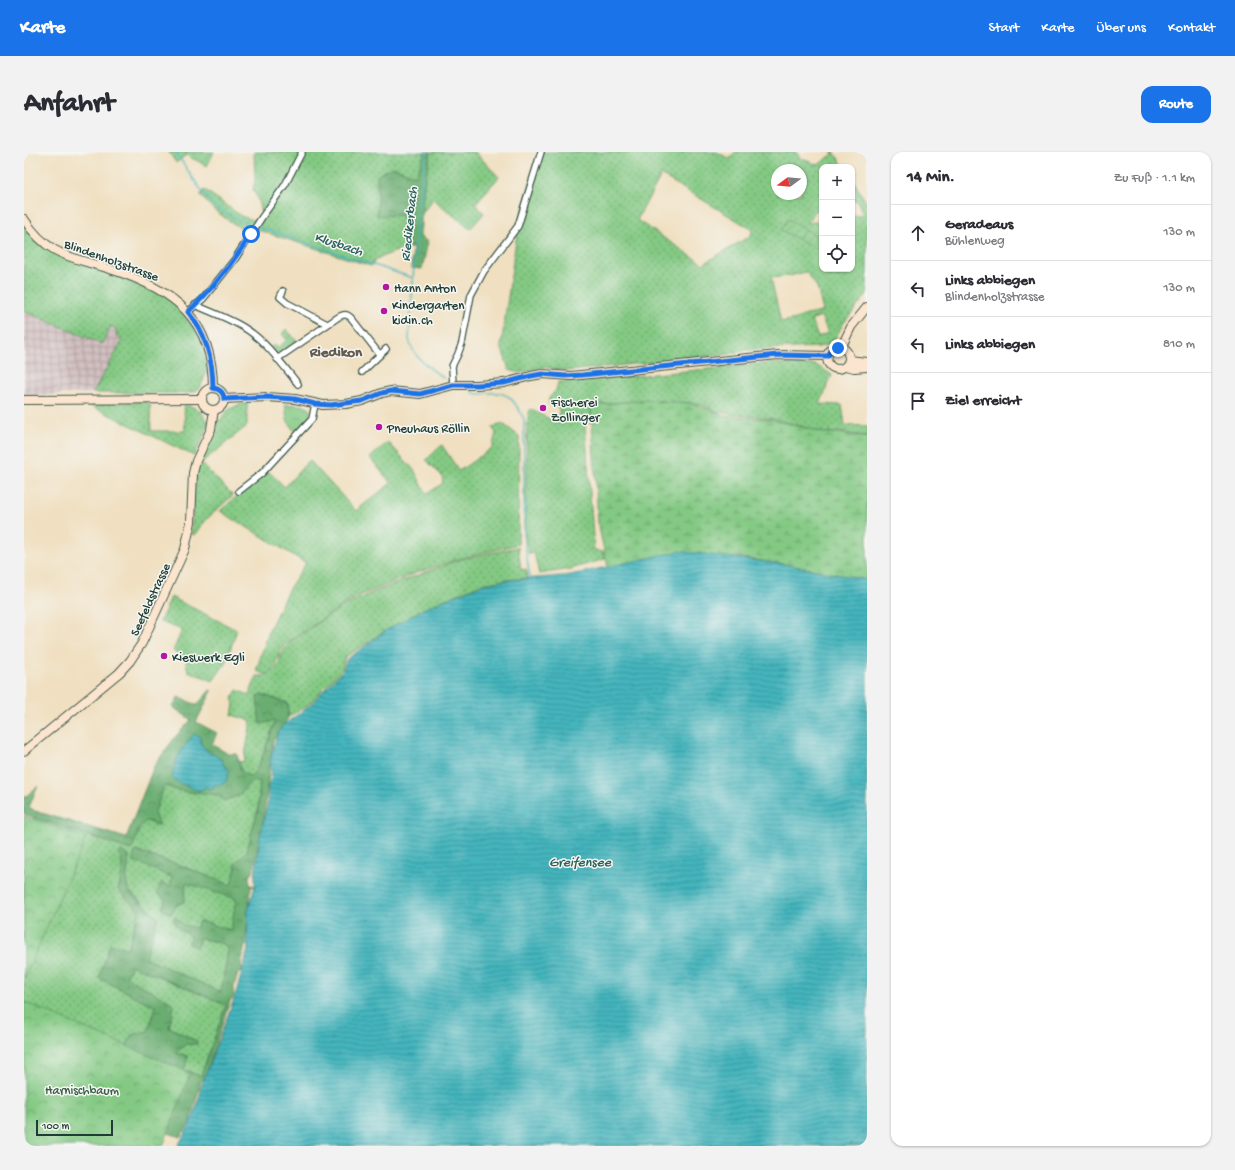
<!DOCTYPE html>
<html lang="de">
<head>
<meta charset="utf-8">
<style>
	:root { --surface:#fff; --page:#f2f2f3; --text:#2b2b33; --muted:#7c7c81; --line:#e1e1e2; --accent:#1a73e8 }
	body { margin:0; font-family:"Gochi Hand",sans-serif; background:var(--page); color:var(--text) }
	.controls { position:absolute; right:12px; top:12px; display:grid; overflow:hidden; border-radius:8px; box-shadow:0 1px 3px #0004 }
	.controls button { width:36px; height:36px; display:grid; place-items:center; padding:0; border:0; border-bottom:1px solid var(--line); background:var(--surface); color:var(--text); font:20px sans-serif }
	.compass { position:absolute; left:747px; top:12px; width:36px; height:36px; border-radius:50%; background:var(--surface); box-shadow:0 1px 3px #0004; rotate:254deg }
	.scale { position:absolute; left:12px; bottom:10px; width:77px; box-sizing:border-box; padding-left:4px; border:2px solid #1f3d34; border-top:0; font-size:11px; line-height:14px; white-space:nowrap; color:#1f3d34; -webkit-text-stroke:3px #f6f6f2; paint-order:stroke }
	.stop { position:absolute; width:12px; height:12px; margin:-9px; border:3px solid #1a73e8; border-radius:50%; background:#fff }
	.stop.end { background:#1a73e8; border-color:#fff; box-shadow:0 1px 4px #0008 }
	.list { margin:0; padding:0; list-style:none }
	h2 { display:flex; justify-content:space-between; align-items:center; height:52px; margin:0; padding:0 16px; font-size:17px }
	h2 small { font-size:13px; font-weight:400; color:var(--muted) }
	.list li { display:grid; grid-template-columns:26px 1fr auto; gap:12px; align-items:center; box-sizing:border-box; height:56px; padding:0 16px; border-top:1px solid var(--line) }
	.list b { display:block; font-size:15px; white-space:nowrap }
	.list p { margin:0; font-size:13px; white-space:nowrap; color:var(--muted) }
	.list em { font-size:13px; font-style:normal; color:var(--muted) }
	.icon { flex:none; width:22px; height:22px; fill:none; stroke:currentColor; stroke-width:2; stroke-linecap:round; stroke-linejoin:round }
	.map { position:relative; flex:none; width:843px; height:994px; overflow:hidden; border-radius:12px }
	header { display:flex; align-items:center; gap:24px; box-sizing:border-box; height:56px; padding:0 20px; background:var(--accent); color:#fff }
	header strong { font-size:19px }
	nav { display:flex; gap:22px; margin-inline-start:auto; font-size:14px }
	.intro { display:flex; align-items:center; justify-content:space-between; box-sizing:border-box; height:96px; padding:0 24px }
	h1 { margin:0; font-size:28px }
	.button { padding:10px 18px; border-radius:12px; background:var(--accent); color:#fff; font-size:14px; font-weight:700 }
	main { display:flex; gap:24px; padding:0 24px }
	aside { flex:1; background:var(--surface); border-radius:12px; box-shadow:0 1px 3px #0004 }
	.map>svg:first-child { display:block }
</style>
</head>
<body>
<header>
<strong>Karte</strong>
<nav><a>Start</a><a>Karte</a><a>Über uns</a><a>Kontakt</a></nav>
</header>
<div class="intro"><h1>Anfahrt</h1><a class="button">Route</a></div>
<main>
<div class="map">
<svg width="843" height="994" viewBox="0 0 843 994">
	<defs>
		<pattern id="industrial-grid" width="8" height="8" patternUnits="userSpaceOnUse"><rect width="8" height="8" fill="#d2bfc0"/><path d="M0 4h8M4 0v8" fill="none" stroke="#aa9c9d"/></pattern>
		<pattern id="grass-dots" width="8" height="8" patternUnits="userSpaceOnUse"><rect width="8" height="8" fill="#83c983"/><path d="M2 2h.1M6 6h.1" fill="none" stroke="#6ba46c" stroke-width="1.8" stroke-linecap="round"/></pattern>
		<pattern id="forest-crowns" width="20" height="18" patternUnits="userSpaceOnUse"><rect width="20" height="18" fill="#6aad71"/><path d="M2 6a3 3 0 1 1 6 0M12 15a3 3 0 1 1 6 0" fill="none" stroke="#578e5e"/></pattern>
		<pattern id="wetland-marsh" width="20" height="14" patternUnits="userSpaceOnUse"><rect width="20" height="14" fill="#83c983"/><path d="M1 5h8M5 5V1M11 12h8M15 12V8" fill="none" stroke="#6ba46c"/></pattern>
		<pattern id="park-crowns" width="20" height="18" patternUnits="userSpaceOnUse"><rect width="20" height="18" fill="#83c983"/><path d="M2 6a3 3 0 1 1 6 0M12 15a3 3 0 1 1 6 0" fill="none" stroke="#6ba46c"/></pattern>
		<pattern id="garden-furrows" width="10" height="10" patternUnits="userSpaceOnUse"><rect width="10" height="10" fill="#83c983"/><path d="M-1 1l2-2M0 10L10 0M9 11l2-2" fill="none" stroke="#6ba46c"/></pattern>
		<pattern id="water-rules" width="6" height="5" patternUnits="userSpaceOnUse"><rect width="6" height="5" fill="#45b5bd"/><path d="M0 2.5h6" fill="none" stroke="#39949a"/></pattern>
	</defs>
	<rect width="100%" height="100%" fill="#f6f6f2"/>
	<filter id="ink" filterUnits="userSpaceOnUse"><feTurbulence type="fractalNoise" baseFrequency=".025" numOctaves="2"/><feDisplacementMap in="SourceGraphic" scale="8" xChannelSelector="R" yChannelSelector="G"/><feConvolveMatrix kernelMatrix="1 2 1 2 8 2 1 2 1" color-interpolation-filters="sRGB"/></filter>
	<filter id="wash" filterUnits="userSpaceOnUse"><feTurbulence type="fractalNoise" baseFrequency=".012" numOctaves="4" result="noise"/><feDisplacementMap in="SourceGraphic" scale="16" xChannelSelector="R" yChannelSelector="G"/><feGaussianBlur stdDeviation="0.9" result="paint"/><feColorMatrix in="noise" values="0 0 0 0 0 0 0 0 0 0 0 0 0 0 0 0 0 1.4 0 .05"/><feComposite in="paint" operator="in"/></filter>
	<g filter="url(#wash)">
		<rect width="100%" height="100%" fill="#f0e0c1"/>
		<path fill="url(#industrial-grid)" d="M0,159L78,192L87,174L92,177L93,184L99,189L69,241L0,244Z"/>
		<g fill="url(#grass-dots)" stroke="#51835c" fill-rule="evenodd">
			<path d="M145,0H190L183,14L162,3L152,11Z"/>
			<path d="M230,0H401L392,24L369,15L378,63L381,96L352,107L347,114L231,77L227,82C208,71 191,61 176,43L181,38L217,64L235,70L238,64L233,45L229,38L231,28Z"/>
			<path d="M407,0H451L475,25L451,52L460,61L446,77L409,47L397,63L400,32Z"/>
			<path d="M515,0H693L706,7L711,0H772L776,6L794,13L809,2L808,0H810L820,15H798V57L791,59L784,71L798,69V117H828V64L839,62L833,48L828,49V26L843,52V142L819,172L812,185L805,192L795,195L722,198L707,202L543,219L519,215L496,221L485,218L477,194L494,74ZM753,18H777V42H753ZM637,23L729,78L726,84L679,112L613,68ZM782,120L793,135L799,159L793,161L782,163L772,167L757,170L747,126L765,124ZM797,164L804,181L794,185L787,168Z"/>
			<path d="M0,67L21,92L89,118L151,147L174,182L181,200L183,219L176,236L171,239L164,241H69L98,189L93,184L92,177L87,174L78,192L0,159Z"/>
			<path d="M746,211L792,213L808,223L796,252L818,253L821,273L843,274V285L817,280L801,281L751,267L693,260L679,253L666,251L620,248L567,253L568,270L561,271L570,398L579,400L581,407L547,417L515,422L510,401L505,402L501,385L503,271L506,257L535,272V256L525,252V246L532,238L534,230H546Z"/>
			<path d="M122,250L126,253L127,279H161L160,253C170,254 178,258 182,268L185,269L182,280L170,304L61,251Z"/>
			<path d="M223,251V274L177,311L209,343L183,367L170,383L167,382L172,320L194,268H197C202,256 211,254 223,251Z"/>
			<path d="M479,272L495,284L494,392L434,407L392,421L337,443L322,451L264,490L259,495L247,520L242,522L232,519L246,476L264,438L282,411L196,359L243,318L261,335L285,308L332,359L367,331L346,306L364,290L390,318L403,342L419,331L418,324L402,308L418,293L435,319L468,296L472,281L468,275Z"/>
			<path d="M494,395L497,418L502,417L504,426L479,428L457,432L401,456L364,477L321,505L318,517L284,553L264,565V551L237,542L233,545L236,571L251,569L238,606L233,617L227,625L217,620L215,610L220,609L227,569L208,563L210,552L208,546L213,538L225,543L233,524C256,525 253,505 265,491L304,464L321,453L352,439L434,408Z"/>
			<path d="M147,445L213,478L202,510L189,529L164,519L161,506L149,499L158,478L136,470Z"/>
			<path d="M236,628L234,657L223,699L211,711L212,716L207,733L155,713L112,699L110,708L148,725L147,734L141,747L147,762L152,753L160,750L162,730L213,746L207,778L175,769L172,776L160,773L151,765L149,768L154,776L166,784L165,792L173,795L176,786L200,792L204,799L197,841L120,806L134,766L105,739L102,731L104,715L95,701C101,714 97,726 94,738L115,759L104,796L75,826L133,855L124,879L108,883L100,898L0,853V690L10,665L104,697H108L116,675L122,669L135,673L130,662L140,634L158,639L214,644L226,630Z"/>
			<path d="M108,813L202,853L177,924L160,918L151,901L162,892H172L173,889L145,875L150,854L146,850L102,825Z"/>
		</g>
		<g fill="url(#forest-crowns)" stroke="#447552" fill-rule="evenodd">
			<path d="M401,0H407L400,32L396,85L404,90L398,117L387,116L389,96H381L378,63L353,64V24L360,19L369,15L392,24Z"/>
			<path d="M186,538L188,539L172,570L193,581L188,592L204,602H213L217,620L227,625C239,609 244,588 251,569L236,572L233,545L237,542L264,552V566L249,589L240,662L233,700L229,719L225,726L226,733L231,734L227,735L221,793L217,813L219,819L214,821L209,839L210,844L206,849L180,927L177,929L166,970L156,985L99,965L100,898L108,883L124,879L132,855L75,826L86,792L104,796L115,759L94,738C97,726 101,714 95,701L97,699L105,704L102,726L103,735L105,739L134,766L121,806L197,840L204,799L200,792L176,786L173,796L165,792L166,784L154,776L149,768L151,764L160,773L172,776L175,769L207,778L212,747L162,731L160,750L152,753L147,762L138,758L141,747L133,741L137,731L147,734L148,725L109,709L111,699L155,713L207,733L212,716L211,711L223,699L234,657L236,629L226,630L214,644L199,649L194,643L158,639L140,634L130,662L136,673L122,669L116,675L108,697H104L0,662V646L14,634L5,655L11,659L102,686L130,614L151,585L167,568L149,555L154,545L173,553ZM176,590L183,599L196,606L198,610L206,620L203,622V626L199,631L186,637L182,635ZM108,813L202,853L177,924L160,918L164,904L152,901L162,892H173V889L167,887L145,875L150,854L146,850L102,825Z"/>
		</g>
		<path fill="url(#wetland-marsh)" stroke="#51835c" d="M619,248L665,251L679,255L698,263L750,268L800,281H815L843,286V428L765,413L713,405L590,413L584,416L574,371L567,254Z"/>
		<g fill="url(#park-crowns)" stroke="#51835c">
			<path d="M261,252L283,254L286,258V264L272,279H270L263,268Z"/>
			<path d="M0,664L62,686L0,827Z"/>
			<path d="M0,850L166,921L139,994H5L0,991Z"/>
		</g>
		<g fill="url(#garden-furrows)" stroke="#51835c">
			<path d="M764,67L791,83L794,93L793,97L757,78Z"/>
			<path d="M262,177L273,189L260,198L253,201L247,195L251,192L254,196L263,188L258,182Z"/>
		</g>
		<g fill="url(#water-rules)" stroke="#327978">
			<path d="M656,399L765,413L843,428V994H154L168,968L176,942L177,935L211,844L220,813L224,797L223,792L224,758L231,734V724L235,689L244,649V635L248,624L246,608L254,580L258,574L285,554L319,518L323,507L364,477L401,456L457,433L478,429L546,423Z"/>
			<path d="M170,582L177,585L176,590L183,599L196,606L198,610L206,620L204,622L202,630L199,631L198,633H192L186,637L182,635L175,639L153,630L148,625C152,604 157,598 170,582Z"/>
		</g>
		<g fill="none" stroke-linecap="round" stroke-linejoin="round">
			<g stroke="#45b5bd" stroke-width="1.5">
				<path d="M151,0C163,15 178,44 192,55C203,63 216,69 228,73"/>
				<path d="M403,0L401,7L394,54L385,187C388,205 406,216 420,226"/>
				<path d="M235,75L389,126"/>
				<path d="M448,240C453,243 458,242 464,241C487,239 490,249 500,267V386L506,427"/>
			</g>
			<path stroke="#2a615d" stroke-width="1" stroke-dasharray="5 4" stroke-linecap="butt" d="M825,994L843,977"/>
		</g>
	</g>
	<g filter="url(#ink)">
		<g fill="none" stroke-linecap="round" stroke-linejoin="round">
			<defs>
				<g id="street">
					<path d="M259,139L256,145L263,151L303,172"/>
					<path d="M171,153C187,160 204,166 219,175C241,188 258,212 274,232"/>
					<path d="M164,160L179,147L211,107L238,65L261,33L278,0"/>
					<path d="M253,207L313,166C319,162 323,161 328,167L356,203"/>
					<path d="M338,220L362,197"/>
					<path d="M429,233L428,214L434,202L438,191L447,143L460,119L494,74L517,0"/>
					<path d="M215,339L238,321L288,267L291,252"/>
				</g>
				<g id="secondary">
					<path d="M0,67C25,106 50,105 89,118C150,138 189,167 189,236"/>
					<circle cx="814" cy="206" r="11"/>
					<path d="M817,196L827,175L843,155"/>
					<path d="M825,208L843,210"/>
					<path d="M822,214L830,216L843,215"/>
					<circle cx="189" cy="247" r="11"/>
					<path d="M200,247L243,245L271,247L299,253L322,252L338,249L358,241L367,239L396,242L429,233H453L480,231L507,224L518,222L547,224L734,205L754,203L804,204"/>
					<path d="M0,248L178,247"/>
					<path d="M0,599L95,521L106,509L118,491L161,397L167,370L169,321L172,309L187,277L190,258"/>
				</g>
			</defs>
			<use href="#street" stroke="#3e5549" stroke-width="8"/>
			<use href="#secondary" stroke="#3e5549" stroke-width="10"/>
			<use href="#street" stroke="#fff" stroke-width="5.5"/>
			<use href="#secondary" stroke="#fbe5cf" stroke-width="8"/>
		</g>
	</g>
	<g fill="none" stroke-linecap="round" stroke-linejoin="round" filter="url(#ink)">
		<path stroke="#1a73e8" stroke-width="5" d="M227,82C209,111 189,137 164,160C182,182 189,207 189,236C196,237 200,241 200,247L243,245L271,247L291,252L307,253L338,249L358,241L367,239L396,242L429,233H453L480,231L507,224L518,222L541,224L558,223L734,205L754,203L804,204L808,197L814,196"/>
	</g>
	<g fill="#b5179e" stroke="#f6f6f2" stroke-width="1.5">
		<circle cx="362" cy="135" r="4"/>
		<circle cx="360" cy="159" r="4"/>
		<circle cx="519" cy="256" r="4"/>
		<circle cx="355" cy="275" r="4"/>
		<circle cx="140" cy="504" r="4"/>
	</g>
	<g text-anchor="middle" stroke-width="3" stroke-linejoin="round" paint-order="stroke">
		<g font-size="13" fill="#1f3d34" stroke="#f6f6f2">
			<text transform="translate(88 107) rotate(20)" y="5">Blindenholzstrasse</text>
			<text transform="translate(125 447) rotate(-65)" y="5">Seefeldstrasse</text>
		</g>
		<g font-size="13" fill="#1f3d34" stroke="#f6f6f2" text-anchor="start">
			<text x="370" y="140">Hann Anton</text>
			<text x="368" y="157">Kindergarten<tspan x="368" dy="15">kidin.ch</tspan></text>
			<text x="527" y="254">Fischerei<tspan x="527" dy="15">Zollinger</tspan></text>
			<text x="363" y="280">Pneuhaus Röllin</text>
			<text x="148" y="509">Kieswerk Egli</text>
		</g>
		<g font-size="13" fill="#386048" stroke="#f6f6f2">
			<text x="58" y="942">Harnischbaum</text>
		</g>
		<g font-size="14" font-style="italic" fill="#2a615d" stroke="#f6f6f2">
			<text transform="translate(384 72) rotate(-84)" y="5">Riedikerbach</text>
			<text transform="translate(315 91) rotate(18)" y="5">Klusbach</text>
			<text x="556" y="714">Greifensee</text>
		</g>
		<g font-size="15" font-weight="bold" fill="#635c4f" stroke="#f6f6f2">
			<text x="312" y="204">Riedikon</text>
		</g>
	</g>
</svg>
<div class="controls">
<button>+</button>
<button>−</button>
<button><svg class="icon" aria-label="locate" viewBox="0 0 24 24"><circle cx="12" cy="12" r="6"/><path d="M12 2v4M12 18v4M2 12h4M18 12h4"/></svg></button>
</div>
<svg class="compass" viewBox="-18 -18 36 36"><path d="M0-13l5 13h-10z" fill="#e53935"/><path d="M0 13l5-13h-10z" fill="#7c7c81"/></svg>
<div class="scale">100 m</div>
<div class="stop" style="left:227px;top:82px"></div>
<div class="stop end" style="left:814px;top:196px"></div>
</div>
<aside>
<h2>14 Min.<small>Zu Fuß · 1.1 km</small></h2>
<ul class="list">
<li><svg class="icon" aria-label="ahead" viewBox="0 0 24 24"><path d="M12 20V5M6 11l6-6 6 6"/></svg><div><b>Geradeaus</b><p>Bühlenweg</p></div><em>130 m</em></li>
<li><svg class="icon" aria-label="left" viewBox="0 0 24 24"><path d="M17 20v-9H6M10 6l-5 5 5 5"/></svg><div><b>Links abbiegen</b><p>Blindenholzstrasse</p></div><em>130 m</em></li>
<li><svg class="icon" aria-label="left" viewBox="0 0 24 24"><path d="M17 20v-9H6M10 6l-5 5 5 5"/></svg><div><b>Links abbiegen</b></div><em>810 m</em></li>
<li><svg class="icon" aria-label="arrive" viewBox="0 0 24 24"><path d="M6 21V4h12l-3 4 3 4H6"/></svg><div><b>Ziel erreicht</b></div></li>
</ul>
</aside>
</main>
</body>
</html>
